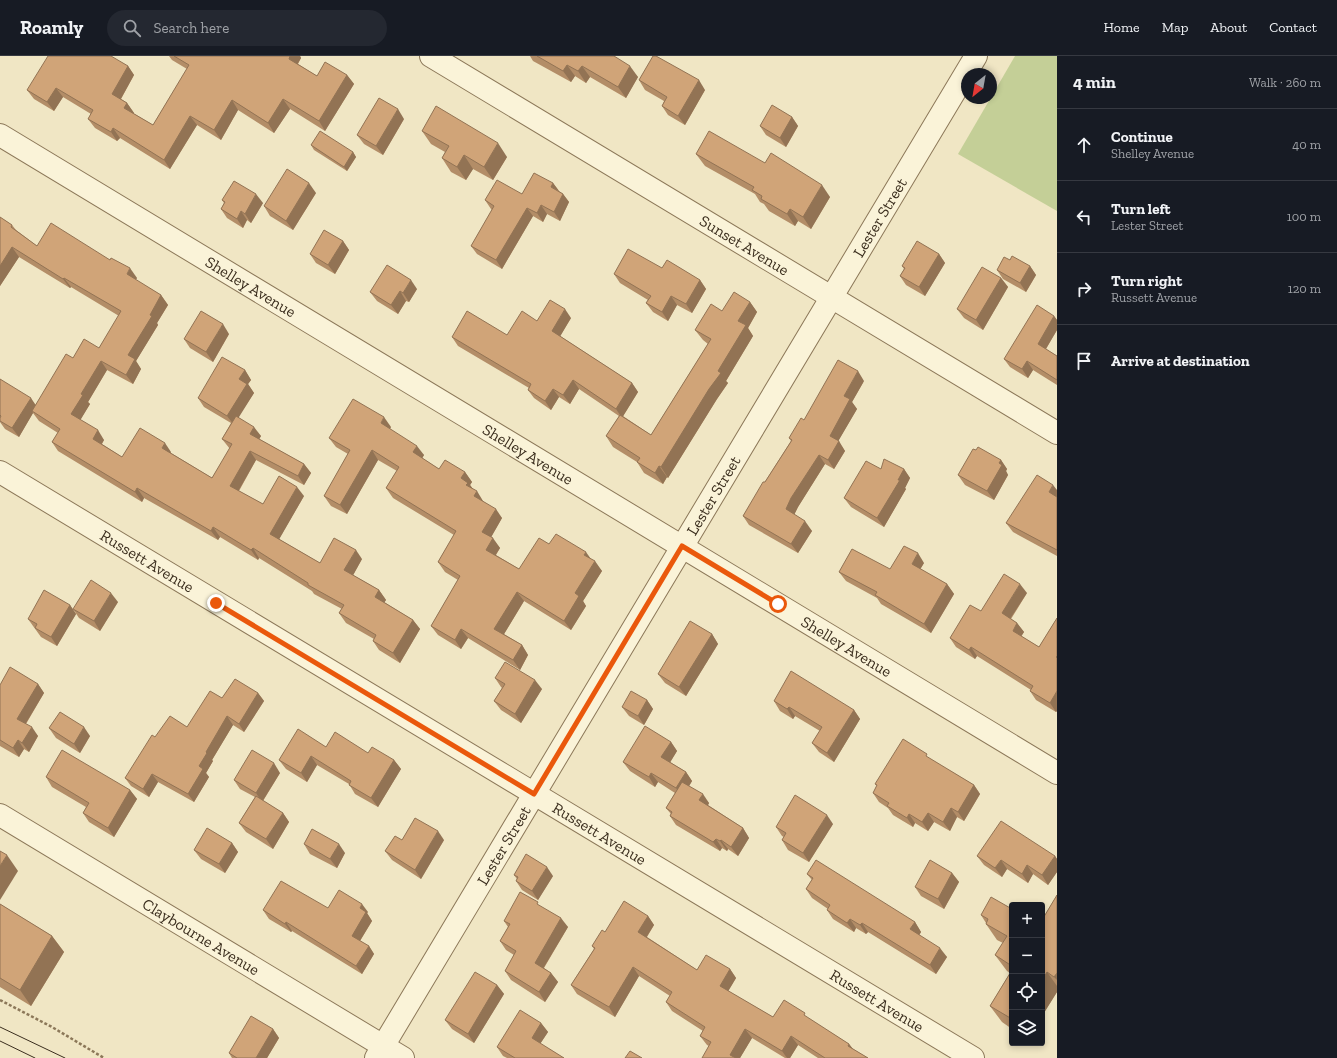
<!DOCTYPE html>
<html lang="en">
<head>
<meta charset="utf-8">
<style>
	:root { --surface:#171b24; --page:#242831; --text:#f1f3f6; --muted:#9ea1a6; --line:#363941 }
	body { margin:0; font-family:"Zilla Slab",serif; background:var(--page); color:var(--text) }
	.controls { position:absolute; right:12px; bottom:12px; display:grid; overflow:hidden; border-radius:4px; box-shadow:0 2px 6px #0003 }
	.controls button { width:36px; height:36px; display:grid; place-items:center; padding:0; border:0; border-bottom:1px solid var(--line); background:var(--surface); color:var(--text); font:20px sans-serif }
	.compass { position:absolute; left:961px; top:12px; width:36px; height:36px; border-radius:50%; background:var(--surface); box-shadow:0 2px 6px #0003; rotate:211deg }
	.stop { position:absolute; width:12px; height:12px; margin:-9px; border:3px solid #ea580c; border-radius:50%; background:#fff }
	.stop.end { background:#ea580c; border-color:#fff; box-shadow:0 1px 4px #0008 }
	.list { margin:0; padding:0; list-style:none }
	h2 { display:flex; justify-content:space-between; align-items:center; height:52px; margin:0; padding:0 16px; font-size:17px }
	h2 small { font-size:13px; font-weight:400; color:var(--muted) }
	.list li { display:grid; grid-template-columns:26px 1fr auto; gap:12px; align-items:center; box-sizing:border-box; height:72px; padding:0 16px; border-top:1px solid var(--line) }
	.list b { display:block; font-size:15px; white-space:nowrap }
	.list p { margin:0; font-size:13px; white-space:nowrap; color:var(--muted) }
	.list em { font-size:13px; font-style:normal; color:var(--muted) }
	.icon { flex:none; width:22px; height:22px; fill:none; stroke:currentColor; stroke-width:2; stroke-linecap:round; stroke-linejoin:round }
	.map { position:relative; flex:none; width:1057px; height:1002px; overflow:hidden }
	header { display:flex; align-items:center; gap:24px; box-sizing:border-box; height:56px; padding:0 20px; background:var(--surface); border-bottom:1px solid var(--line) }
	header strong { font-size:19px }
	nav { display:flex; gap:22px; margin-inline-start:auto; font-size:14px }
	.search { width:280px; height:36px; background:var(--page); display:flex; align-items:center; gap:10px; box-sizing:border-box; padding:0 14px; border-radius:22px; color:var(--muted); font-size:15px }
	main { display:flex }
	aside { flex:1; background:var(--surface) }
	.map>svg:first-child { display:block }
</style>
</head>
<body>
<header>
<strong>Roamly</strong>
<div class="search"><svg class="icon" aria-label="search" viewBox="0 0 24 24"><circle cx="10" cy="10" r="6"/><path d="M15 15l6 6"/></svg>Search here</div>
<nav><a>Home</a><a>Map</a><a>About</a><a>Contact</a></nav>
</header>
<main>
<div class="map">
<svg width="1057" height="1002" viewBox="0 0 1057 1002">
	<rect width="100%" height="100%" fill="#f0e6c4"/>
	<path fill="#c4cf97" d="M1015,0H1057V155L958,98Z"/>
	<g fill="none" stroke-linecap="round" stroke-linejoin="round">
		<defs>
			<g id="street">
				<path id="s1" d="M431,0L1057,377"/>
				<path id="s2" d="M0,79L1057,717"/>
				<path id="s3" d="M0,416L973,1002"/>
				<path id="s4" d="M0,759L403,1002"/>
				<path id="s5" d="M376,1002L976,0"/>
			</g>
		</defs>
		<use href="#street" stroke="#8c7859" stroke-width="24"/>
		<path stroke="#8c7859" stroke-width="2.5" stroke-dasharray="3 2" stroke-linecap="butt" d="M0,944L52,971L104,1002"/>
		<use href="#street" stroke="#faf3d8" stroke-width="22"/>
		<g stroke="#3b2e1e" stroke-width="1">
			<path d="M0,971L65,1002"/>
			<path d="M0,985L35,1002"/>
		</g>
	</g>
	<g fill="#b38d67">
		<path d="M169,0H300L301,2L298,8L317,20L347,19L354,28L325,75L290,53L274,77L238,54L221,84L197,69L170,113L120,82L117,85L95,72L88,63L91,58L63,41L54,55L34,43L27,34L128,10L134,19L121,43L127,47L134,57H133L153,69L187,13L172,4Z"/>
		<path d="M530,0H614L638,21L626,42L590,21L586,27L575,20L571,26L533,5Z"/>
		<path d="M639,24L705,34L685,69L668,59L662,50L664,45L645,34Z"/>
		<path d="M792,61L798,70L786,91L766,79L760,70Z"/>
		<path d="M404,63L383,99L364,88L357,79Z"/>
		<path d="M422,75L507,101L493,124L473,113L466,124L451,116L442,102L445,96L431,88Z"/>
		<path d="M311,89L353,96L356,101L347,115L314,94Z"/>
		<path d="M696,98L765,107L830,141L811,173L798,165L795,170L769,155L764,148L760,146L755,138L705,110Z"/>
		<path d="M553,127L559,135L563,138L569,146L560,165L547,158L543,166L533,160L502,213L477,198L471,190L492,154L491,153L485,144L522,138Z"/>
		<path d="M316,137L293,174L270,160L264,150Z"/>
		<path d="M222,144L263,147L251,167L247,164L243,172L227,162L221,153L224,147Z"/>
		<path d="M0,161L12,169L16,174L37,190L137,222L135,224L161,239L168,249L157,267L158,269L136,305L141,313L133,328L107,314L88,346L90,348L80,364L104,384L102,388L122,401L171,396V397L212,422L230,393L222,383L231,367L204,351L198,342L245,314L251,324L248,328L254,337L238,361L261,380L259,383L304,408L311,417L304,429L256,404L239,435L263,448L304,440L279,483L320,507L362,503L353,519L379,534L386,544L384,546L413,564L420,573L400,607L379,594L373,585L374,583L346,567L339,557L342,553L314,538L312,535L259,502L258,504L220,481L218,484L144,442L142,446L58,395L52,386L58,377L39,365L33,357L19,381L5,373L0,366V323L36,349L73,302L99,292L119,260L71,231L70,232L19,201L0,230Z"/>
		<path d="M343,185L349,194L335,218L316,207L310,198Z"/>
		<path d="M939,198L945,207L925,240L906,229L900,220L904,213L902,210Z"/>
		<path d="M1010,204L1030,210L1036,219L1026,236L1003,223L997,214Z"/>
		<path d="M662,212L700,224L706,233L692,257L677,249L668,265L653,256L646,247L648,244L620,227L614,218Z"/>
		<path d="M1001,222L1008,231L983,274L964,262L957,253Z"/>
		<path d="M417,233L409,246L406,245L398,258L377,245L370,236Z"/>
		<path d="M750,246L757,256L748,272L753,280L726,325L728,327L717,343L668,422L667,421L663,428L644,417L637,406L613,391L606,380L619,360L579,333L570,348L559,341L551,354L534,342L528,334L529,332L458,290L452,281L507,279L537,265L571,262L560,280L632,327L638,336L623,360L651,379L708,288L703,284L695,274L722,255Z"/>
		<path d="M1054,260L1057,264V274L1046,293L1057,300V329L1033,314L1028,322L1010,311L1004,303Z"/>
		<path d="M229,278L213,306L190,292L184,283Z"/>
		<path d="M864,325L852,346L857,353L838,385L845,395L834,413L825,408L798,451L794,459L812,475L798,497L749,469L743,460L791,385L789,382L804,364Z"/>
		<path d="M391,371L390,373L424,399L422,402L439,413L465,416L472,426L470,429L473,433L483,445L502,462L491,481L500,492L496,499L519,513L549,488L590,502L602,515L583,545L586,550L571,574L524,545L504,578L522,589L528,599L520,614L468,582L461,593L438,579L431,570L458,524L445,516L438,506L454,479L393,442L386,432L397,415L378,404L347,458L331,450L324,440L348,398L336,391L329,382Z"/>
		<path d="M976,394L1001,404L1007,413L1006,415L1008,419L994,444L965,429L958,419Z"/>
		<path d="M881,413H904L910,422L905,432L906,433L884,471L851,451L844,442Z"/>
		<path d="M1057,434V500L1013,476L1006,467Z"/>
		<path d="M924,507L920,513L947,528L954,538L931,577L881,548L877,542L846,525L839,516L890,513Z"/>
		<path d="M1027,537L1011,563L1017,567L1024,576L1021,580L1039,591L1057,562V655L1056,656L1036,644L1030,635L1031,634L977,600L975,603L956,591L950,582L981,555Z"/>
		<path d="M118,546L100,575L79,562L73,553Z"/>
		<path d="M70,549L76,558L57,590L41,581L28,563Z"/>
		<path d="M712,578L718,588L686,640L665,627L658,618Z"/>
		<path d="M495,622L542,633L521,667L501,654L494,645L502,632L501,631Z"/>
		<path d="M38,628L44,637L26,668L38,680L29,696L24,693L19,701L0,690V629Z"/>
		<path d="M258,637L264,645L244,676L233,669L212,704L213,705L206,717L209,721L194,746L158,726L149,741L131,730L125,722L222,642Z"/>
		<path d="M647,644L653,653L644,669L629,660L622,651Z"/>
		<path d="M774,645L854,654L860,663L834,706L819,696L812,687L820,675L795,660L793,663L780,655Z"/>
		<path d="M49,672L90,680L80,697L56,682Z"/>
		<path d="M671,686L677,695L670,706L686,716L692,725L689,730L709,747L708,749L743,772L749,782L738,800L728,793L727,795L722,792L720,795L676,769L670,760L671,758L666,752L675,737L658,726L655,731L630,715L623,706Z"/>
		<path d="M326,691L368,697L394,704L401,713L378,751L355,738L349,728L317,709L307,726L286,713L279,704Z"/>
		<path d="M930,703L974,729L980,738L964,765L957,761L950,775L934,766L928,775L915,767L913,771L893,759L888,752L879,746L873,737L877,730L875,728Z"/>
		<path d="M280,717L263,745L283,757L289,766L273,793L246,776L239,767L255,741L240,733L234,724Z"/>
		<path d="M46,721L130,734L137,743L114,781L89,766L83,757L86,751L52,731Z"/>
		<path d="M833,768L809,806L788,794L782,784L784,781L782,780L776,771Z"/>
		<path d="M402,784H444L421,823L392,804L385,795Z"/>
		<path d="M232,787L238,796L225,817L201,803L194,794Z"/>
		<path d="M304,788L345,797L337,812L310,798Z"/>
		<path d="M977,800H1055L1057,803V816L1048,829L1033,818L1028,827L1007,813L1002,821L984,809Z"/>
		<path d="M952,817L959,826L944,853L921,840L915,831Z"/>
		<path d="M807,818L915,866L921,876L919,879L947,901L936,918L868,876L866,878L856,872L854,876L833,863L827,854L828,853L812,842L806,833L812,824Z"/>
		<path d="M514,819L553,820L538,844L522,834L516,825L517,823Z"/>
		<path d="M1057,839V936L1042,960V864Z"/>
		<path d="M0,848L52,880L64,896L31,950L0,931Z"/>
		<path d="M541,851L568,871L544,912L551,917L558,926L545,946L511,924L505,915L514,899L506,894L500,885L508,871L504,865Z"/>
		<path d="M328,852L368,856L367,857L372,865L360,885L369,890L374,898L362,918L292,875L291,876L269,863L263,854Z"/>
		<path d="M1012,853V973L1002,966L990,950L1010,917L1007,915L995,899L1003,887L997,884L986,868V867L981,859Z"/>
		<path d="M648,860L654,869L647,881L697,914L730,913L736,922L728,935L773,961L808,962L849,988L853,993L868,1002H818L798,989L790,1002H785L752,982L740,1002H703L709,990L707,989L700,980L703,975L672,955L666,946L670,940L639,920L615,961L577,938L571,929L594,893L592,890L605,876Z"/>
		<path d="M497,929L504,938L474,987L452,973L445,964Z"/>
		<path d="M541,967L548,976L540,988L564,1002H507L503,1000L497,991Z"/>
		<path d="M273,973L279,982L267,1002H232L229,997Z"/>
	</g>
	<g fill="#927354">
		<path d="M290,0H300L301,2L295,12L289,3Z"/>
		<path d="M567,9L575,20L571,26L563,15Z"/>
		<path d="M128,10L134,19L118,48L112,38Z"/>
		<path d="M582,10L590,21L586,27L578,15Z"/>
		<path d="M630,10L638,21L626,42L618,31Z"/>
		<path d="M347,19L354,28L325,75L319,65Z"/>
		<path d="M699,24L705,34L685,69L678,60Z"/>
		<path d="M56,32L63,41L54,55L47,46Z"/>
		<path d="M283,43L290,53L274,77L268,67Z"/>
		<path d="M232,44L238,54L221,84L214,74Z"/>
		<path d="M127,47L134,57L131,61L124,52Z"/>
		<path d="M398,53L404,63L383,99L376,90Z"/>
		<path d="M190,60L197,69L170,113L164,104Z"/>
		<path d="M792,61L798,70L786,91L780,82Z"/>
		<path d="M113,72L120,82L117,85L111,76Z"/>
		<path d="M498,87L507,101L493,124L484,111Z"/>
		<path d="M353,96L356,101L347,115L344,111Z"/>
		<path d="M464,99L473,113L466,124L457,111Z"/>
		<path d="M309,127L316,137L293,174L286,165Z"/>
		<path d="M553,127L559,135L551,131Z"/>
		<path d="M822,129L830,141L811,173L803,161Z"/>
		<path d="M256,138L263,147L251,167L245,158Z"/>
		<path d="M563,138L569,146L560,165L554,156Z"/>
		<path d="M541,149L547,158L543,166L537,157Z"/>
		<path d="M527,152L533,160L502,213L496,204Z"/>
		<path d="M790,153L798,165L795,170L787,158Z"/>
		<path d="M241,155L247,164L243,172L237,163Z"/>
		<path d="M343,185L349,194L335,218L328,209Z"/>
		<path d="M12,191L19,201L0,230V210Z"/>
		<path d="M939,198L945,207L925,240L919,231Z"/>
		<path d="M1030,210L1036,219L1026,236L1020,227Z"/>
		<path d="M130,212L137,222L133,228L127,218Z"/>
		<path d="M64,222L71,231L70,232L63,223Z"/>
		<path d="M1001,222L1008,231L983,274L976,264Z"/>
		<path d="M411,224L417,233L409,246L403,237Z"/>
		<path d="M700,224L706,233L692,257L686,248Z"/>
		<path d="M400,235L406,245L398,258L391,249Z"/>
		<path d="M161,239L168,249L157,267L158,269L136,305L141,313L133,328L126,319L128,299Z"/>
		<path d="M671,240L677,249L668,265L662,256Z"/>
		<path d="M750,246L757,256L748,272L753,280L726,325L728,327L717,343L668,422L661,411L718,315L738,265Z"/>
		<path d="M565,253L571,262L558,284L552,275Z"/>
		<path d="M1054,260L1057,264V274L1044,296L1038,288Z"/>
		<path d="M223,268L229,278L213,306L206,296Z"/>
		<path d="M101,305L107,314L88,346L90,348L78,368L71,358L81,338Z"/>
		<path d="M1027,305L1033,314L1028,322L1022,313Z"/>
		<path d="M245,314L251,324L248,328L254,337L234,369L227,360L239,323Z"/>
		<path d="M858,315L864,325L852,346L857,353L836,389L830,380L844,340Z"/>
		<path d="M573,324L579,333L570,348L563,339Z"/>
		<path d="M632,327L638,336L622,362L616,353Z"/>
		<path d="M553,333L559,341L551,354L545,345Z"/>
		<path d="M31,342L37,351L32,355L33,357L19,381L12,372Z"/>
		<path d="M384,361L391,371L387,377L381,367Z"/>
		<path d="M254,371L261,380L257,387L250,378Z"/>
		<path d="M98,374L104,384L99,392L93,383Z"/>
		<path d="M839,385L845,395L834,413L828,404Z"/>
		<path d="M165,387L171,396L168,401L162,392Z"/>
		<path d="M417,390L424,399L420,406L413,396Z"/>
		<path d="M372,394L378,404L347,458L340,449Z"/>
		<path d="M250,395L256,404L236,439L230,430Z"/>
		<path d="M819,399L825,408L798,451L792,463L786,453L791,442Z"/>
		<path d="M1001,404L1007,413L1006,415L1008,419L994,444L987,435L999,407Z"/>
		<path d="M304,408L311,417L304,429L298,420Z"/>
		<path d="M659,410L667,421L663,428L655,417Z"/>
		<path d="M904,413L910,422L905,432L906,433L884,471L877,462Z"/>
		<path d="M465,416L472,426L470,429L475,436L473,439L461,422Z"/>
		<path d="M1053,429L1057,434V443L1049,436Z"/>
		<path d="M297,431L304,440L277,487L270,478Z"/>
		<path d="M137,432L144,442L142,446L135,436Z"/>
		<path d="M477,435L483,445L474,440Z"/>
		<path d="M496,453L502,462L489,485L482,476Z"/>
		<path d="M805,465L812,475L798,497L791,488Z"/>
		<path d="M213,471L220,481L218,484L211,475Z"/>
		<path d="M493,482L500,492L493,503L486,494Z"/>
		<path d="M253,492L259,502L258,504L251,494Z"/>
		<path d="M356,494L362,503L351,523L344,514Z"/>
		<path d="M586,496L593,506L584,499Z"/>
		<path d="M918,497L924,507L918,517L912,508Z"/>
		<path d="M595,505L602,515L583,545L586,550L571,574L564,565L575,537Z"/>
		<path d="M947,528L954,538L931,577L924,568Z"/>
		<path d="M1020,528L1027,537L1008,566L1002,557Z"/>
		<path d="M379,534L386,544L382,550L375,541Z"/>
		<path d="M517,536L524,545L501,583L494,573Z"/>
		<path d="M111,537L118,546L100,575L94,565Z"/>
		<path d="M70,549L76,558L57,590L51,581Z"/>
		<path d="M413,564L420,573L400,607L393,597Z"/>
		<path d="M1017,567L1024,576L1019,584L1013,575Z"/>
		<path d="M461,573L468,582L461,593L455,584Z"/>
		<path d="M712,578L718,588L686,640L679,631Z"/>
		<path d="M522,589L528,599L520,614L513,604Z"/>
		<path d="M971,591L977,600L975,603L969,594Z"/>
		<path d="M535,624L542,633L521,667L515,658Z"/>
		<path d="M38,628L44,637L23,672L17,663Z"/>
		<path d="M1057,635V655L1056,656L1050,647Z"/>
		<path d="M258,637L264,645L244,676L239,668Z"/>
		<path d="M647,644L653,653L644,669L638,660Z"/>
		<path d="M789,651L795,660L793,663L787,653Z"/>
		<path d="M854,654L860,663L834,706L827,697Z"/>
		<path d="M227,660L233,669L212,704L213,705L206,717L209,721L194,746L188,738L199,710L206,696Z"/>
		<path d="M32,671L38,680L29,696L22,687Z"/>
		<path d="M84,671L90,680L80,697L74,688Z"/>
		<path d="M18,684L24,693L19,701L13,692Z"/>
		<path d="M671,686L677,695L668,710L661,701Z"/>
		<path d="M311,700L317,709L307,726L301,717Z"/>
		<path d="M394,704L401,713L378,751L371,742Z"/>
		<path d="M274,707L280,717L262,746L256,737Z"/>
		<path d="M686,716L692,725L682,742L676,732Z"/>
		<path d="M651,717L658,726L655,731L649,721Z"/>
		<path d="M152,718L158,726L149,741L143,733Z"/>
		<path d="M974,729L980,738L964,765L958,756Z"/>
		<path d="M130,734L137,743L114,781L108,772Z"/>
		<path d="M703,738L709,747L706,753L699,744Z"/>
		<path d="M951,752L957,761L950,775L943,766Z"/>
		<path d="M283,757L289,766L273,793L266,783Z"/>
		<path d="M928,757L934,766L928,775L922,766Z"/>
		<path d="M909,758L915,767L913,771L907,762Z"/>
		<path d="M827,759L833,768L809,806L803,797Z"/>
		<path d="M743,772L749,782L738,800L731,791Z"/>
		<path d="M438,775L444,784L421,823L415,814Z"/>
		<path d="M716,783L722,792L720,795L713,786Z"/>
		<path d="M721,784L728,793L727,795L720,785Z"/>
		<path d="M232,787L238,796L225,817L219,808Z"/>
		<path d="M339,788L345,797L337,812L330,803Z"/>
		<path d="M7,799L18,815L0,844V810Z"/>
		<path d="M1055,800L1057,803V816L1048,829L1042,819Z"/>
		<path d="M1001,804L1007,813L1002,821L995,812Z"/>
		<path d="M1027,809L1033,818L1028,827L1022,818Z"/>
		<path d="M547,811L553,820L538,844L532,835Z"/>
		<path d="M952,817L959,826L944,853L938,843Z"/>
		<path d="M362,848L368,856L367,857L372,865L358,888L352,880L360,852Z"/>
		<path d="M648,860L654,869L644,885L638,876Z"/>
		<path d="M561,862L568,871L541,916L535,907Z"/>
		<path d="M850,863L856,872L854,876L847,867Z"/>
		<path d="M286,866L292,875L291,876L285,868Z"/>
		<path d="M915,866L921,876L917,883L910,873Z"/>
		<path d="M862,867L868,876L866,878L860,869Z"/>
		<path d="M52,880L64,896L31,950L20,934Z"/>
		<path d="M369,890L374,898L362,918L356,910Z"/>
		<path d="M940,892L947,901L936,918L930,909Z"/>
		<path d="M633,911L639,920L615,961L609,951Z"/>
		<path d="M730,913L736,922L726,939L720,930Z"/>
		<path d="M1047,916L1057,930V936L1042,960V925Z"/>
		<path d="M551,917L558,926L545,946L539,936Z"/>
		<path d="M1057,917V924L1054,921Z"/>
		<path d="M497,929L504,938L474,987L468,978Z"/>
		<path d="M541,967L548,976L538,991L532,982Z"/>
		<path d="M273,973L279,982L267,1002H256Z"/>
		<path d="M745,973L752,982L740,1002H733L730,999Z"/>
		<path d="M791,980L798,989L790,1002H787L782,995Z"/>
		<path d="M849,988L856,997L848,990Z"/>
	</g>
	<g fill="#d0a478" stroke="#927354">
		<path d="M48,0H111L128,10L112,38L127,47L124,52L153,69L189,9L174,0H290L289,3L317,20L325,6L347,19L319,65L283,43L268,67L232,44L214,74L190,60L164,104L113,72L111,76L88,63L93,54L56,32L47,46L27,34Z"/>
		<path d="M537,0H614L630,10L618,31L582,10L578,15L567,9L563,15Z"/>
		<path d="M653,0H656L699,24L678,60L662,50L667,41L639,24Z"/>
		<path d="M379,42L398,53L376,90L357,79Z"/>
		<path d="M772,49L792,61L780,82L760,70Z"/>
		<path d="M436,50L498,87L484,111L464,99L457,111L442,102L449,90L422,75Z"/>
		<path d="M320,75L353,96L344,111L311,89Z"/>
		<path d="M709,75L765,107L771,97L822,129L803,161L790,153L787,158L761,143L762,140L752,134L754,131L696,98Z"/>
		<path d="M287,113L309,127L286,165L264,150Z"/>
		<path d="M534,117L553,127L551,131L563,138L554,156L541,149L537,157L527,152L496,204L471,190L494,150L485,144L497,124L522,138Z"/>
		<path d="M234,125L256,138L245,158L241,155L237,163L221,153L225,146L222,144Z"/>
		<path d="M0,161L12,169L11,171L37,190L51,167L110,204L111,202L130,212L127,218L161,239L150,259L152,260L128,299L135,303L126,319L101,305L81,338L83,339L71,358L98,374L93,383L122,401L140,372L165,387L162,392L212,422L232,388L222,383L236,360L254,371L250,378L304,408L298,420L250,395L230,430L263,448L279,420L297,431L270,478L320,507L334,482L356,494L344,514L379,534L375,541L413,564L393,597L373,585L376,579L339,557L344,549L308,529V527L253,492L251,494L213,471L211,475L137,432L135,436L52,386L60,373L32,355L66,298L73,302L84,283L99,292L121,255L64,222L63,223L12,191L0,210Z"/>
		<path d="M324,174L343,185L328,209L310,198Z"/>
		<path d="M917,185L939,198L919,231L900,220L905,212L902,210Z"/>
		<path d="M628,193L662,212L667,204L700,224L686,248L671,240L662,256L646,247L651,240L614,218Z"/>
		<path d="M1012,200L1030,210L1020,227L997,214L1004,201L1010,204Z"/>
		<path d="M387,209L411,224L403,237L400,235L391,249L370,236Z"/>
		<path d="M982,211L1001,222L976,264L957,253Z"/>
		<path d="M734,236L750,246L738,265L746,269L718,315L721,317L709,333L661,411L659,410L655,417L637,406L640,402L606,380L620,359L651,379L711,283L695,274L711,248L722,255Z"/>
		<path d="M550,244L565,253L552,275L632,327L616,353L573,324L563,339L553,333L545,345L528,334L531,328L452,281L467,255L507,279L522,255L537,265Z"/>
		<path d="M1037,249L1054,260L1038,288L1057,300V324L1027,305L1022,313L1004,303Z"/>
		<path d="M201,255L223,268L206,296L184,283Z"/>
		<path d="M222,301L245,314L239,323L247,328L227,360L198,342Z"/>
		<path d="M838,304L858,315L844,340L850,343L830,380L839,385L828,404L819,399L791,442L786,453L805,465L791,488L743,460L763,426H765L792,384L789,382L801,362L804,364Z"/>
		<path d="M0,323L31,342L12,372L0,365V362L1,360L0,359Z"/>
		<path d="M353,343L384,361L381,367L417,390L413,396L439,413L445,404L465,416L461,422L468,427L466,429L477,435L474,440L496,453L482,476L493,482L486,494L519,513L539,482L549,488L556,478L586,496L584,499L595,505L575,537L579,540L564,565L517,536L494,573L522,589L513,604L461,573L455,584L431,570L460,520L438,506L456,475L386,432L399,411L372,394L340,449L324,440L350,394L329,382Z"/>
		<path d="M978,391L1001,404L999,407L1002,409L987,435L958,419L973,393L976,394Z"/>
		<path d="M884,403L904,413L898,424H900L877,462L844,442L866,405L881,413Z"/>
		<path d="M1037,419L1053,429L1049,436L1057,441V494L1006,467Z"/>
		<path d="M904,490L918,497L912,508L947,528L924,568L875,539L877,536L839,516L852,493L890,513Z"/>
		<path d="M1004,518L1020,528L1002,557L1017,567L1013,575L1039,591L1057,562V600L1056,601L1057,602V635L1050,647L1030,635L1033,630L971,591L969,594L950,582L970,549L981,555Z"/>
		<path d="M91,524L111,537L94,565L73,553Z"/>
		<path d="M44,534L70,549L51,581L35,572L37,568L28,563Z"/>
		<path d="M690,565L712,578L679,631L658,618Z"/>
		<path d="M505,606L535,624L515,658L494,645L505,628L495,622Z"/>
		<path d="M10,611L38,628L17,663L32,671L22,687L18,684L13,692L0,684V629Z"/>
		<path d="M791,615L854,654L827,697L812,687L822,671L789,651L787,653L774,645Z"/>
		<path d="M235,623L258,637L239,668L227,660L206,696L207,697L199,710L203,713L188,738L152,718L143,733L125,722L152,679L155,681L170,660L187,671L210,635L222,642Z"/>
		<path d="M631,635L647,644L638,660L622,651Z"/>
		<path d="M60,656L84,671L74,688L49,672Z"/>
		<path d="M645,670L671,686L661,701L686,716L676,732L651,717L649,721L623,706Z"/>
		<path d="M298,673L326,691L335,676L368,697L372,691L394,704L371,742L349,729L351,725L311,700L301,717L279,704Z"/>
		<path d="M903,683L927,698L926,700L974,729L958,756L951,752L943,766L928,757L922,766L909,758L907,762L887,750L889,747L873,737L877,729L875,728Z"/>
		<path d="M62,694L130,734L108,772L83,757L89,747L46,721Z"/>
		<path d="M252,694L274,707L256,737L234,724Z"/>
		<path d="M682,726L703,738L699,744L743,772L731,791L721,784L720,785L716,783L713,786L670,760L672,756L666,752Z"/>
		<path d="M795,739L827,759L803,797L782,784L786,777L776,771Z"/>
		<path d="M256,740L283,757L266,783L239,767Z"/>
		<path d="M415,762L438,775L415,814L385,795L395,780L402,784Z"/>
		<path d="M1001,765L1055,800L1042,819L1027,809L1022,818L1001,804L995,812L977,800Z"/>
		<path d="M207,772L232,787L219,808L194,794Z"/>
		<path d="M312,773L339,788L330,803L304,788Z"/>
		<path d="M0,795L7,799L0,810Z"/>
		<path d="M526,798L547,811L532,835L516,825L518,821L514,819Z"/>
		<path d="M816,804L915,866L910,873L940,892L930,909L862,867L860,869L850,863L847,867L827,854L830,849L806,833L813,822L807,818Z"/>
		<path d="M930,804L952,817L938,843L915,831Z"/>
		<path d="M281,825L328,852L339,834L362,848L360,852L366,856L352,880L369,890L356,910L286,866L285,868L263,854Z"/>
		<path d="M520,836L538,846L537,848L561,862L535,907L551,917L539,936L505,915L516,895L500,885L510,868L504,865Z"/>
		<path d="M1057,839V917L1054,921L1047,916L1042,925V864Z"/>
		<path d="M991,841L1012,853V910L995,899L1007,880L986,868L988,863L981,859Z"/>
		<path d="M624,845L648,860L638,876L697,914L706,899L730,913L720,930L773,961L784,944L805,957L804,959L849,988L848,990L868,1002H825L791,980L782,995L745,973L730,999L736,1002H702L711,986L700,980L705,971L666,946L672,936L633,911L609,951L571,929L595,892L592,890L602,874L605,876Z"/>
		<path d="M0,848L52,880L20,934L0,922Z"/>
		<path d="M1012,914V963L990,950Z"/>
		<path d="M475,916L497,929L468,978L445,964Z"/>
		<path d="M520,954L541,967L532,982L564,1002H515L497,991Z"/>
		<path d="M251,960L273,973L256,1002H237L229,997Z"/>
		<path d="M630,995L642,1002H625Z"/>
	</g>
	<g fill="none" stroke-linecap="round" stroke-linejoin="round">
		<path stroke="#ea580c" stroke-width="5" d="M216,547L534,738L682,490L778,548"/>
	</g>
	<g text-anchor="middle" stroke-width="3" stroke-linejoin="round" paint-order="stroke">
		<g font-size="16" fill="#3b2e1e" stroke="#f7f0d4">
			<text dy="6" stroke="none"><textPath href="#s5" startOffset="980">Lester Street</textPath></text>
			<text dy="6" stroke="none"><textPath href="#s1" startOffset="366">Sunset Avenue</textPath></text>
			<text dy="6" stroke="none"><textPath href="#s2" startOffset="293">Shelley Avenue</textPath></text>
			<text dy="6" stroke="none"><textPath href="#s2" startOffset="617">Shelley Avenue</textPath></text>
			<text dy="6" stroke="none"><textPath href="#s5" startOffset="656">Lester Street</textPath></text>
			<text dy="6" stroke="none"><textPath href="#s3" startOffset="172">Russett Avenue</textPath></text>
			<text dy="6" stroke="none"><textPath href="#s2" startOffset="989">Shelley Avenue</textPath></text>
			<text dy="6" stroke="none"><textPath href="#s3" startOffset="700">Russett Avenue</textPath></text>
			<text dy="6" stroke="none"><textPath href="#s5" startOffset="248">Lester Street</textPath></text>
			<text dy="6" stroke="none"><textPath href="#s4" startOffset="235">Claybourne Avenue</textPath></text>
			<text dy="6" stroke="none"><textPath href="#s3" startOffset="1024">Russett Avenue</textPath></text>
		</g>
	</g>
</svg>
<div class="controls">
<button>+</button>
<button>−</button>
<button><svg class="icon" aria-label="locate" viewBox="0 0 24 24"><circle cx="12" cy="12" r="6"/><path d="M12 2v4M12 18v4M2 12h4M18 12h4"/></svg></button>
<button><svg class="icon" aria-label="layers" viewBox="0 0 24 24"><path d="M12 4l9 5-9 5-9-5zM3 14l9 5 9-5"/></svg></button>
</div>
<svg class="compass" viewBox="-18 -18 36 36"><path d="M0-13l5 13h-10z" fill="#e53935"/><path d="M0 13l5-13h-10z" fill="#9ea1a6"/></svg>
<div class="stop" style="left:778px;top:548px"></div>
<div class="stop end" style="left:216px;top:547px"></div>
</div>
<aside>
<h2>4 min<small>Walk · 260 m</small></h2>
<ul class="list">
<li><svg class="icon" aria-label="ahead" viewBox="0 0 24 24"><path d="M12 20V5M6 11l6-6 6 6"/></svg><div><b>Continue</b><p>Shelley Avenue</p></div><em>40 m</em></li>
<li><svg class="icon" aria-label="left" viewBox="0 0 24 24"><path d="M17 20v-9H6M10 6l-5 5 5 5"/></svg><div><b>Turn left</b><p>Lester Street</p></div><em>100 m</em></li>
<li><svg class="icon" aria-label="right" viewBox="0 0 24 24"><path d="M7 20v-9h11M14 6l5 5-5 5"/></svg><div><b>Turn right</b><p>Russett Avenue</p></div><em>120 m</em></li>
<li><svg class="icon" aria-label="arrive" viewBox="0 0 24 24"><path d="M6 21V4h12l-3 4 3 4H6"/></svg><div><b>Arrive at destination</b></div></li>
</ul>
</aside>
</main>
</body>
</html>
